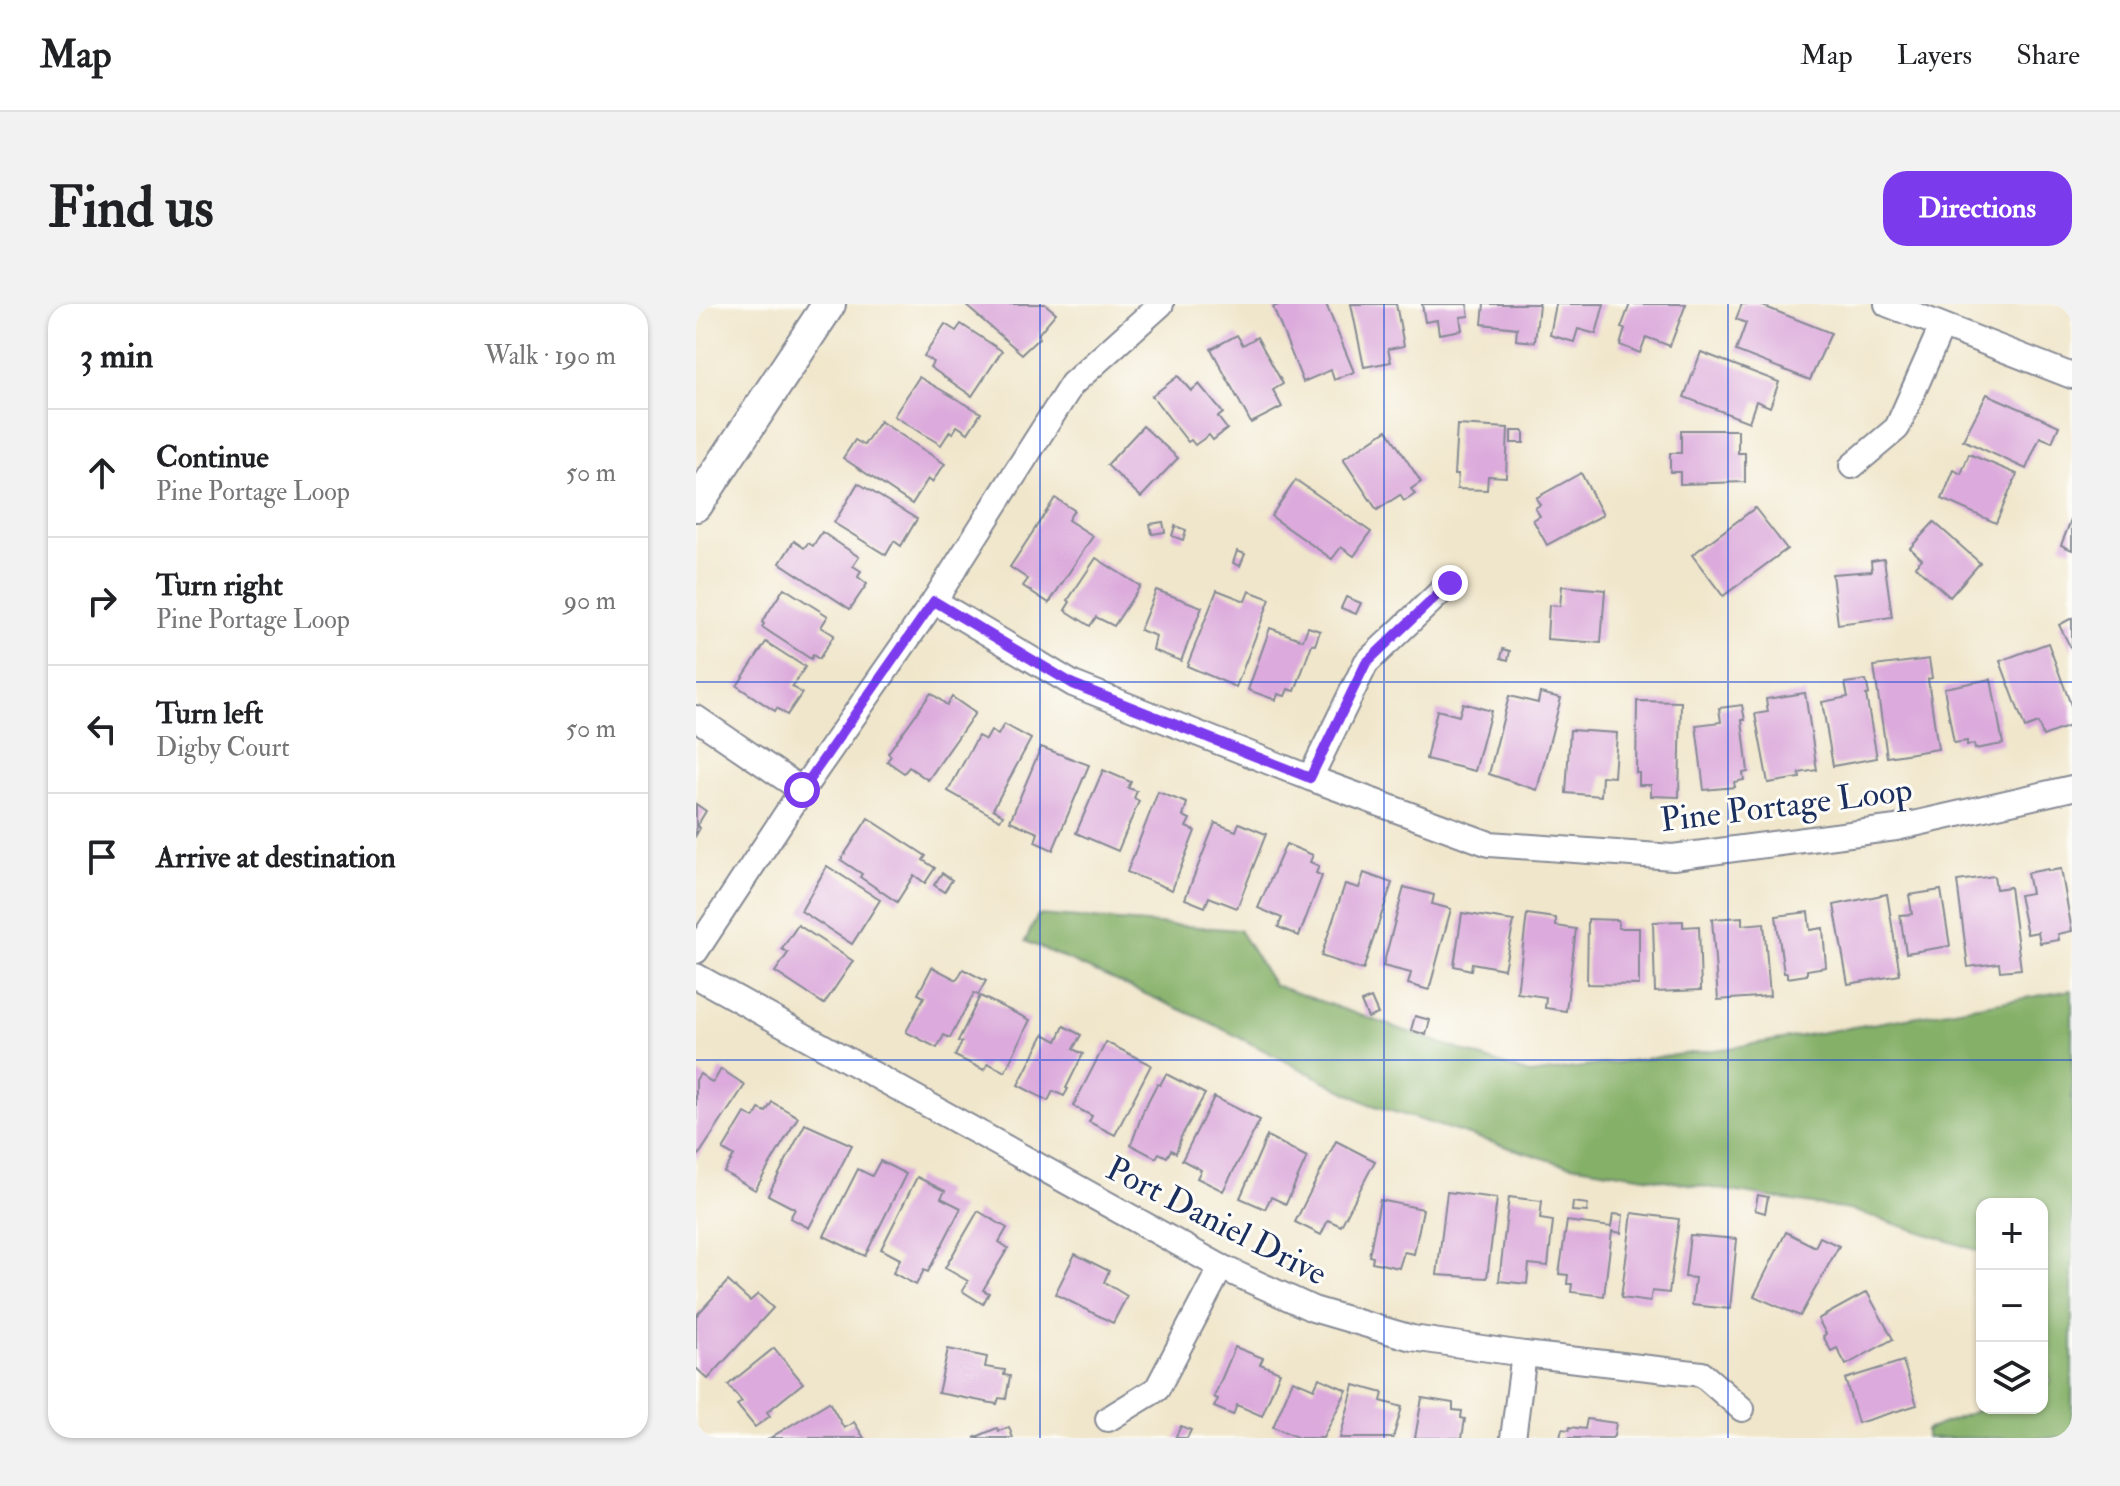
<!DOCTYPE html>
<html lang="en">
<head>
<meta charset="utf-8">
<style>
	:root { --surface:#fff; --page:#f2f2f2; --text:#202124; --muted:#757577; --line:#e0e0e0; --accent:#7c3aed }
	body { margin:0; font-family:"IM FELL Double Pica",serif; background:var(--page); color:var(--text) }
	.controls { position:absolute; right:24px; bottom:24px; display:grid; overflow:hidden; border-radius:16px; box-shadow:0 2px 6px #0004 }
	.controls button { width:72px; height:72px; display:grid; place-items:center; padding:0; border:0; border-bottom:2px solid var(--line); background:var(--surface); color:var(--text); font:40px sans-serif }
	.stop { position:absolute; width:24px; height:24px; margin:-18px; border:6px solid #7c3aed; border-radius:50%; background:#fff }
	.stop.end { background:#7c3aed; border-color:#fff; box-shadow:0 2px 8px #0008 }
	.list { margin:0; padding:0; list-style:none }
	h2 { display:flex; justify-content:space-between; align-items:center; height:104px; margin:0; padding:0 32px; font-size:34px }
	h2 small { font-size:26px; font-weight:400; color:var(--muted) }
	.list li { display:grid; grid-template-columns:52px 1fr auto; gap:24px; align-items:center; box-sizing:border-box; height:128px; padding:0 32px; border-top:2px solid var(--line) }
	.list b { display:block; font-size:30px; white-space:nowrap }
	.list p { margin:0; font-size:26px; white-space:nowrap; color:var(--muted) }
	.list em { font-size:26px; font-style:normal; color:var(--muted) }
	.icon { flex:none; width:44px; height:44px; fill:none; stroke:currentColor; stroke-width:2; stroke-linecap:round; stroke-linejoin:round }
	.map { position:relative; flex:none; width:1376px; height:1134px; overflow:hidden; border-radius:24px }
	header { display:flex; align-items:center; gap:48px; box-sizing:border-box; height:112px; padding:0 40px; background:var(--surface); border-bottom:2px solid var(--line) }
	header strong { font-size:38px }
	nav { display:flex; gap:44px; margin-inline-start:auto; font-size:28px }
	.intro { display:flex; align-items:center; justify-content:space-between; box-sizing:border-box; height:192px; padding:0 48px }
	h1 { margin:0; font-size:56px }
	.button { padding:20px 36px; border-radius:24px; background:var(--accent); color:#fff; font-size:28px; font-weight:700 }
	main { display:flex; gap:48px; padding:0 48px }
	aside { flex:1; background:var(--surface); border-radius:24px; box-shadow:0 2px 6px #0004 }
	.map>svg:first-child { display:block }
</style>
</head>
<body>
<header>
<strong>Map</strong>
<nav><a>Map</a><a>Layers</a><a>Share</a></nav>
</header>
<div class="intro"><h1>Find us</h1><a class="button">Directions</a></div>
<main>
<aside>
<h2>3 min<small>Walk · 190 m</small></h2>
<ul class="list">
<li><svg class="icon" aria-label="ahead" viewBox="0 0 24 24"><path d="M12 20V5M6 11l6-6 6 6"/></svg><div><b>Continue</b><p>Pine Portage Loop</p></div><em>50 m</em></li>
<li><svg class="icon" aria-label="right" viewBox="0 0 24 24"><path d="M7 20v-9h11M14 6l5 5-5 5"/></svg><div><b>Turn right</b><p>Pine Portage Loop</p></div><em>90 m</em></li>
<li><svg class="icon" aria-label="left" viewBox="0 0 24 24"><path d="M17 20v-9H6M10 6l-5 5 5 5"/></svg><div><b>Turn left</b><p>Digby Court</p></div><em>50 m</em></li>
<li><svg class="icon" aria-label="arrive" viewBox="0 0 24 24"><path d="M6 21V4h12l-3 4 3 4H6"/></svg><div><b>Arrive at destination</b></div></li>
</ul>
</aside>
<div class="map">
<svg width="1376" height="1134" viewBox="0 0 1376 1134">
	<rect width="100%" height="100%" fill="#fdfcf7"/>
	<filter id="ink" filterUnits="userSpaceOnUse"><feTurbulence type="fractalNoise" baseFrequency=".0125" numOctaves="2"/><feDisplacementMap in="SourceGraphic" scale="16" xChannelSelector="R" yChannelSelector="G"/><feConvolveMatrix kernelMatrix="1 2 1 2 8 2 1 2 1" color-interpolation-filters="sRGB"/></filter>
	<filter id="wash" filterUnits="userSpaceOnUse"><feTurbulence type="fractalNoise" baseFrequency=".006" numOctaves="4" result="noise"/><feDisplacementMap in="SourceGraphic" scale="32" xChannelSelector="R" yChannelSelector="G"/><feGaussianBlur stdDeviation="1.8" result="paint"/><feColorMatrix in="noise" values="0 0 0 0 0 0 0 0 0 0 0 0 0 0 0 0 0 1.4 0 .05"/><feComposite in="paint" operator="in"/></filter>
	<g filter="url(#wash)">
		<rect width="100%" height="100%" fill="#f0e6cb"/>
		<path fill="#85b068" stroke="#507063" stroke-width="2" d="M342,611L543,626L578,681L833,770L1033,744L1376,686V1134H1230V1126L1288,1104H1346V1082L1355,1078L1346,1057V900H1286V948L1159,907L863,859L673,800L513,718L329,637Z"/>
		<g id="blocks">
			<g fill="#dcaadc">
				<path d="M268,0H349L360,9L343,29V34L326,50Z"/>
				<path d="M585,0H630L658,68L638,76L635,66L607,78L577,3Z"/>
				<path d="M655,0H700L708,42L692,45L695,58L668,63Z"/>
				<path d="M726,0H771L773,12L764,13L766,26L743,30L741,16L729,18Z"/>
				<path d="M788,0H843L839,38L820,36L821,24L786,20Z"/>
				<path d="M860,0H908L900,30L882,25L878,38L854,31Z"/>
				<path d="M934,0H990L974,42L950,33L944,49L924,41L929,25L925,24Z"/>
				<path d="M1046,0H1062L1135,29L1114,76L1040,47L1050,19L1040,15Z"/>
				<path d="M249,20L260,27L265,20L306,47L276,92L234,63L237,58L228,52Z"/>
				<path d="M541,31L547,41L561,33L587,80L577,86L586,103L555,119L515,45Z"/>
				<path d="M1005,48L1083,78L1074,103L1060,97L1053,118L988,93Z"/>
				<path d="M482,72L495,87L503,80L527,109L522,113L531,125L517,136L513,131L499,141L495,136L492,138L456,92Z"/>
				<path d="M223,73L285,109L272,129L261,122L257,129L254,127L245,141L198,112Z"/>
				<path d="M1291,90L1363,122L1356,138L1344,133L1330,165L1267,136Z"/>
				<path d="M184,117L249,160L236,178L232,175L216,200L147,154L159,136L168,141Z"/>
				<path d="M761,121L812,124L810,173L792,172L791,186L761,185L762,171H758Z"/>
				<path d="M447,122L482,154L445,193L411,161Z"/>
				<path d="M691,126L725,178L715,185L719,190L712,195L708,197L704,191L681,206L647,155Z"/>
				<path d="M985,126H1042V149H1049V178L984,180V168H974V149H985Z"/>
				<rect x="815" y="127" width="13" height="12"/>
				<path d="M1273,150L1321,170L1300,219L1246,195L1258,166L1265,170Z"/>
				<path d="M885,169L907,211L851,241L837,216L844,212L839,204L844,201L840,194Z"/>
				<path d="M600,176L675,228L658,252L645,243L636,255L575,212Z"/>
				<path d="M162,179L221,215L205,242L198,237L190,251L138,219Z"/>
				<path d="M359,194L378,206L372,216L397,232L353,299L327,282L332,275L314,263Z"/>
				<path d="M1059,204L1091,245L1027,292L996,251Z"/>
				<path d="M1376,214V246L1365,241Z"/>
				<path d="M467,218L469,228L456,230L454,220Z"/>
				<path d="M1238,218L1284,259L1254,293L1219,262L1226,255L1214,244Z"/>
				<path d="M479,222L490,226L487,236L476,232Z"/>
				<path d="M126,228L163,253L157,262L165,267L162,273L171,280L154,305L84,259L98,237L108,244L112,239L117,242Z"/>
				<path d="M541,247L549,250L544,262L537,259Z"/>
				<path d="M400,254L444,282L418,322L400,313L394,322L369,306L374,298L372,296Z"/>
				<path d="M1188,255L1196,313L1142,320L1136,270L1176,267L1175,257Z"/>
				<path d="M866,282L909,286L905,339L851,335L853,301L864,302Z"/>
				<path d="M88,284L132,312L125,323L138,331L123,355L117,351L115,355L66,323L68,320L66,318Z"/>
				<path d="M460,286L506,303L485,357L457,346L460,332L444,326Z"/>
				<path d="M521,286L549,297L553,287L574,295L540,383L491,362Z"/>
				<path d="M650,293L665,299L660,310L645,304Z"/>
				<path d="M1376,314V346L1363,321Z"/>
				<path d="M612,323L624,327L619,341L616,340L599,387L592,385L589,392L582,390L580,396L552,386L574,324L607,336Z"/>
				<path d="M70,338L109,363L96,383L106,389L91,411L81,404L79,407L41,382Z"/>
				<path d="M1352,339L1376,404V421L1347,432L1342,419L1329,424L1304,357Z"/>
				<path d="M807,345L814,347L812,356L805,354Z"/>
				<path d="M1233,355L1236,374L1232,375L1242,445L1191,453L1178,362Z"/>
				<path d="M1295,375L1307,440L1279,445L1278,440L1271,441V437L1258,439L1248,384Z"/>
				<path d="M1170,376L1173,390L1170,391L1181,454L1137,462L1126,398L1152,393L1149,379Z"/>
				<path d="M235,389L251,401L256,393L279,409L232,476L213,463L208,469L191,457L195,452L192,449Z"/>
				<path d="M844,389L865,394L841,486L793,470L813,392L842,399Z"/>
				<path d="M1109,389L1121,466L1103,469L1104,474L1072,479L1059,410L1072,408L1070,395Z"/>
				<path d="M941,397L985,398L983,493L955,492V481H943V469H940Z"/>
				<path d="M767,399L795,407L779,467L730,455L741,406L763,412Z"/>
				<path d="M1046,401L1049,416H1046L1052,468L1047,469L1048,476L1038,478L1039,483L1008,486L1000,421L1025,418L1023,404Z"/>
				<path d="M308,420L335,435L297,505L307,511L304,516L252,487L282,432L290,436L295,427L302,431Z"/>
				<path d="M874,426L921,429L918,473L906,472L905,492L870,489Z"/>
				<path d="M345,443L393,461L357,546L339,538L342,529L314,517Z"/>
				<path d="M407,466L435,478L432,484L441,487L438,494L443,497L422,547L380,529Z"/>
				<path d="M462,488L491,499L487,512L494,515L490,523L499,527L476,586L431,568Z"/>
				<path d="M0,500L10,507L1,522L4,524L0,531Z"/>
				<path d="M172,514L230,552L227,556L239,564L229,579L218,571L201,598L164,573L166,570L145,556Z"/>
				<path d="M519,519L540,527L543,519L570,530L541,604L513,593L509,603L489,595Z"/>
				<path d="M590,540L617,551L614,558L623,562L620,569L626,572L603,632L582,623L586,614L562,604Z"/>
				<path d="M131,562L184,596L156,640L105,607Z"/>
				<path d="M1352,565V567L1365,565L1376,627L1362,630L1363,636L1344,639L1342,628L1331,630L1323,591L1335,589L1331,569Z"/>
				<path d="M246,569L256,576L248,588L238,581Z"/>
				<path d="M668,569L696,579L667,666L625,652L649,580L663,584Z"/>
				<path d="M1298,572L1300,585L1314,583L1325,665L1304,667L1303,659L1272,663L1261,577Z"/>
				<path d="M708,583L738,591L736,600L755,605L733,686L712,680L715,669L687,662Z"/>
				<path d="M1245,586L1254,642L1210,649L1204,611L1216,610L1213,591Z"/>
				<path d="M1191,590L1204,671L1152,680L1138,601Z"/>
				<path d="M1112,608L1114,626L1127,624L1130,663L1111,666V671L1091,674V669H1088L1080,612Z"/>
				<path d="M766,609L818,617L808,665L776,659L775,666L758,662Z"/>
				<path d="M831,610L860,614V622L880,625L870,707L849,704L850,693L821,689Z"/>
				<path d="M1046,613V621L1068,619L1074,692L1022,696L1016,615Z"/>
				<path d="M892,615L922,616V624H943V681L891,680Z"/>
				<path d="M987,617V623L1003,622L1005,686L959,688L957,618Z"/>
				<path d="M102,621L157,657L128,700L79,668L92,649L86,645Z"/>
				<path d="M236,663L261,676L267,665L290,677L282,691L278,689L254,734L248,731L241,744L210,728L228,693L222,690Z"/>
				<path d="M284,692L334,716L309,768L292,759L288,766L259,752L266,738L262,737Z"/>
				<path d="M675,694L682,710L672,714L665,698Z"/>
				<path d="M719,712L734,716L730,731L715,726Z"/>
				<path d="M368,722L385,731L377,745L387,750L370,784L372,785L368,792L357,787L352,797L322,781L348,730L361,737Z"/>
				<path d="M410,738L455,761L419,831L393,818L396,812L377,802Z"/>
				<path d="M25,765L49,781L0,855V776L4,770L17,779Z"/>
				<path d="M470,770L509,790L485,833L480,849L475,846L471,853L463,849L460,854L435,841L448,805L461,780L464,781Z"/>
				<path d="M518,793L564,816L527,887L501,874L505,866L486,856Z"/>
				<path d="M76,798L102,813L59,886L28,868L38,852L27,846L49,809L58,814L63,805L70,808Z"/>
				<path d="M109,820L156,841L113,924L94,914L99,905L72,891Z"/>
				<path d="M571,832L611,853L590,900L575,893L569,905L544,894Z"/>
				<path d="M640,837L679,857L645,922L632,916L625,931L599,918Z"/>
				<path d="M184,857L210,870L169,952L128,932L162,865L176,872Z"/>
				<path d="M221,873L249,887L245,894L265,904L232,968L228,966L220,981L197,969L204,955L185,945Z"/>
				<path d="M751,888L801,894L791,974L741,971Z"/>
				<path d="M1062,891L1072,893L1069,909L1059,906Z"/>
				<path d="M813,893L846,897L844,915L857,917L852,962L833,960L831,980L803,977Z"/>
				<path d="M684,896L727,905L718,950L708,948L703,964L676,958L677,953L673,952Z"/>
				<path d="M877,898L892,900L891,908L876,907Z"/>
				<path d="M282,907L311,924L303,938L312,944L287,986L293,989L287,1000L266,987L272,977L249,964Z"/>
				<path d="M936,909L983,915L973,989L956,987L954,998L925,994Z"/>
				<path d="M917,910L927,911L925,929L916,927L908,992L875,988L876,980H871L872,971L863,970L871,917L915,923Z"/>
				<path d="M1090,928L1119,943L1124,933L1143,942L1104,1012L1058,992Z"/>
				<path d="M994,931L1041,935L1034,1005L996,1001L999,974L989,973Z"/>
				<path d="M379,950L413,967L408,978L431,992L417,1019L359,990Z"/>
				<path d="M32,977L54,997L62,990L77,1004L12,1075L0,1064V1012Z"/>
				<path d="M1171,988L1197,1035L1150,1061L1141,1044L1135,1047L1127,1032L1130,1030L1122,1015Z"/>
				<path d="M539,1043L567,1054L564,1060L584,1068L566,1112L541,1101L537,1111L518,1103L522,1095L518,1093Z"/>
				<path d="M78,1044L107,1079L71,1108L74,1112L59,1123L41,1101L46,1098L32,1081Z"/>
				<path d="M252,1045L291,1053L289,1063L309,1066L308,1071L314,1072L310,1095L303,1094L301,1100L242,1089Z"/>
				<path d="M1207,1057L1221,1101L1162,1119L1149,1075Z"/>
				<path d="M623,1074L651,1086L627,1134H603L577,1123L597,1076L618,1085Z"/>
				<path d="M658,1081L687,1089L685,1097L706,1103L697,1134H644Z"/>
				<path d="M726,1094L757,1099V1106L766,1107L765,1114L769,1115L766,1134H719Z"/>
				<path d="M133,1098L148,1124L158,1118L168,1134H74Z"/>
				<path d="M891,1115L920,1119L918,1132L916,1134H864L866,1125L873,1126L874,1123L889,1125Z"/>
				<path d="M485,1122L495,1126L491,1134H479Z"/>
				<path d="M313,1123L317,1134H278L301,1124L303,1127Z"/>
			</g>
		</g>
	</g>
	<g filter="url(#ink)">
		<use href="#blocks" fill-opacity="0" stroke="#868a94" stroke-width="2"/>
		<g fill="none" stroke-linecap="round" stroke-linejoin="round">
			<defs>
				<g id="street">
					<path d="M1191,0L1376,72"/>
					<path d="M1156,162L1201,124L1246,22"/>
					<path d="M238,297L377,380L614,474L793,540L977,553L1200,524L1376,484"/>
					<path d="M0,414L106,486"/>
					<path d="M614,474L670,359L754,279"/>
					<path d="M0,647L106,486L238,297L376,80L465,0"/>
					<path d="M0,672L525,963L617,1005L716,1034L828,1050L1006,1070L1046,1105"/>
					<path d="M412,1115L461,1085L525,963"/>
					<path d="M817,1134L828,1050"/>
				</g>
				<path id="secondary" d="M0,201L133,0"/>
			</defs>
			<use href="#street" stroke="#868a94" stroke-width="28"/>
			<use href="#secondary" stroke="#868a94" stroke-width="36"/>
			<use href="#street" stroke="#fff" stroke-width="24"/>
			<use href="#secondary" stroke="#fff" stroke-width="32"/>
		</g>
	</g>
	<g fill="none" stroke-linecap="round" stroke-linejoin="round" filter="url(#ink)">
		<path stroke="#7c3aed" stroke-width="10" d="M106,486L238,297L377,380L614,474L670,359L754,279"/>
	</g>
	<path fill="none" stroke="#1d4ed8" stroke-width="2" stroke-opacity="0.55" d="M344,0V1134M688,0V1134M1032,0V1134M0,378H1376M0,756H1376"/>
	<g text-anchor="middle" stroke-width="6" stroke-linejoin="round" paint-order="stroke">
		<g font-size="34" fill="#1b2f5e" stroke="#fdfcf7">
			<text transform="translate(1090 500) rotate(-7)" y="12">Pine Portage Loop</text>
			<text transform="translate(521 916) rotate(27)" y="12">Port Daniel Drive</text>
		</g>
	</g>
</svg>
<div class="controls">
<button>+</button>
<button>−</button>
<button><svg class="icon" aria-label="layers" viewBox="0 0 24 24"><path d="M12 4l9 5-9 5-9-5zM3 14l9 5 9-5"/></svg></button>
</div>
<div class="stop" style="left:106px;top:486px"></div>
<div class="stop end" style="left:754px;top:279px"></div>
</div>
</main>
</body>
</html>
